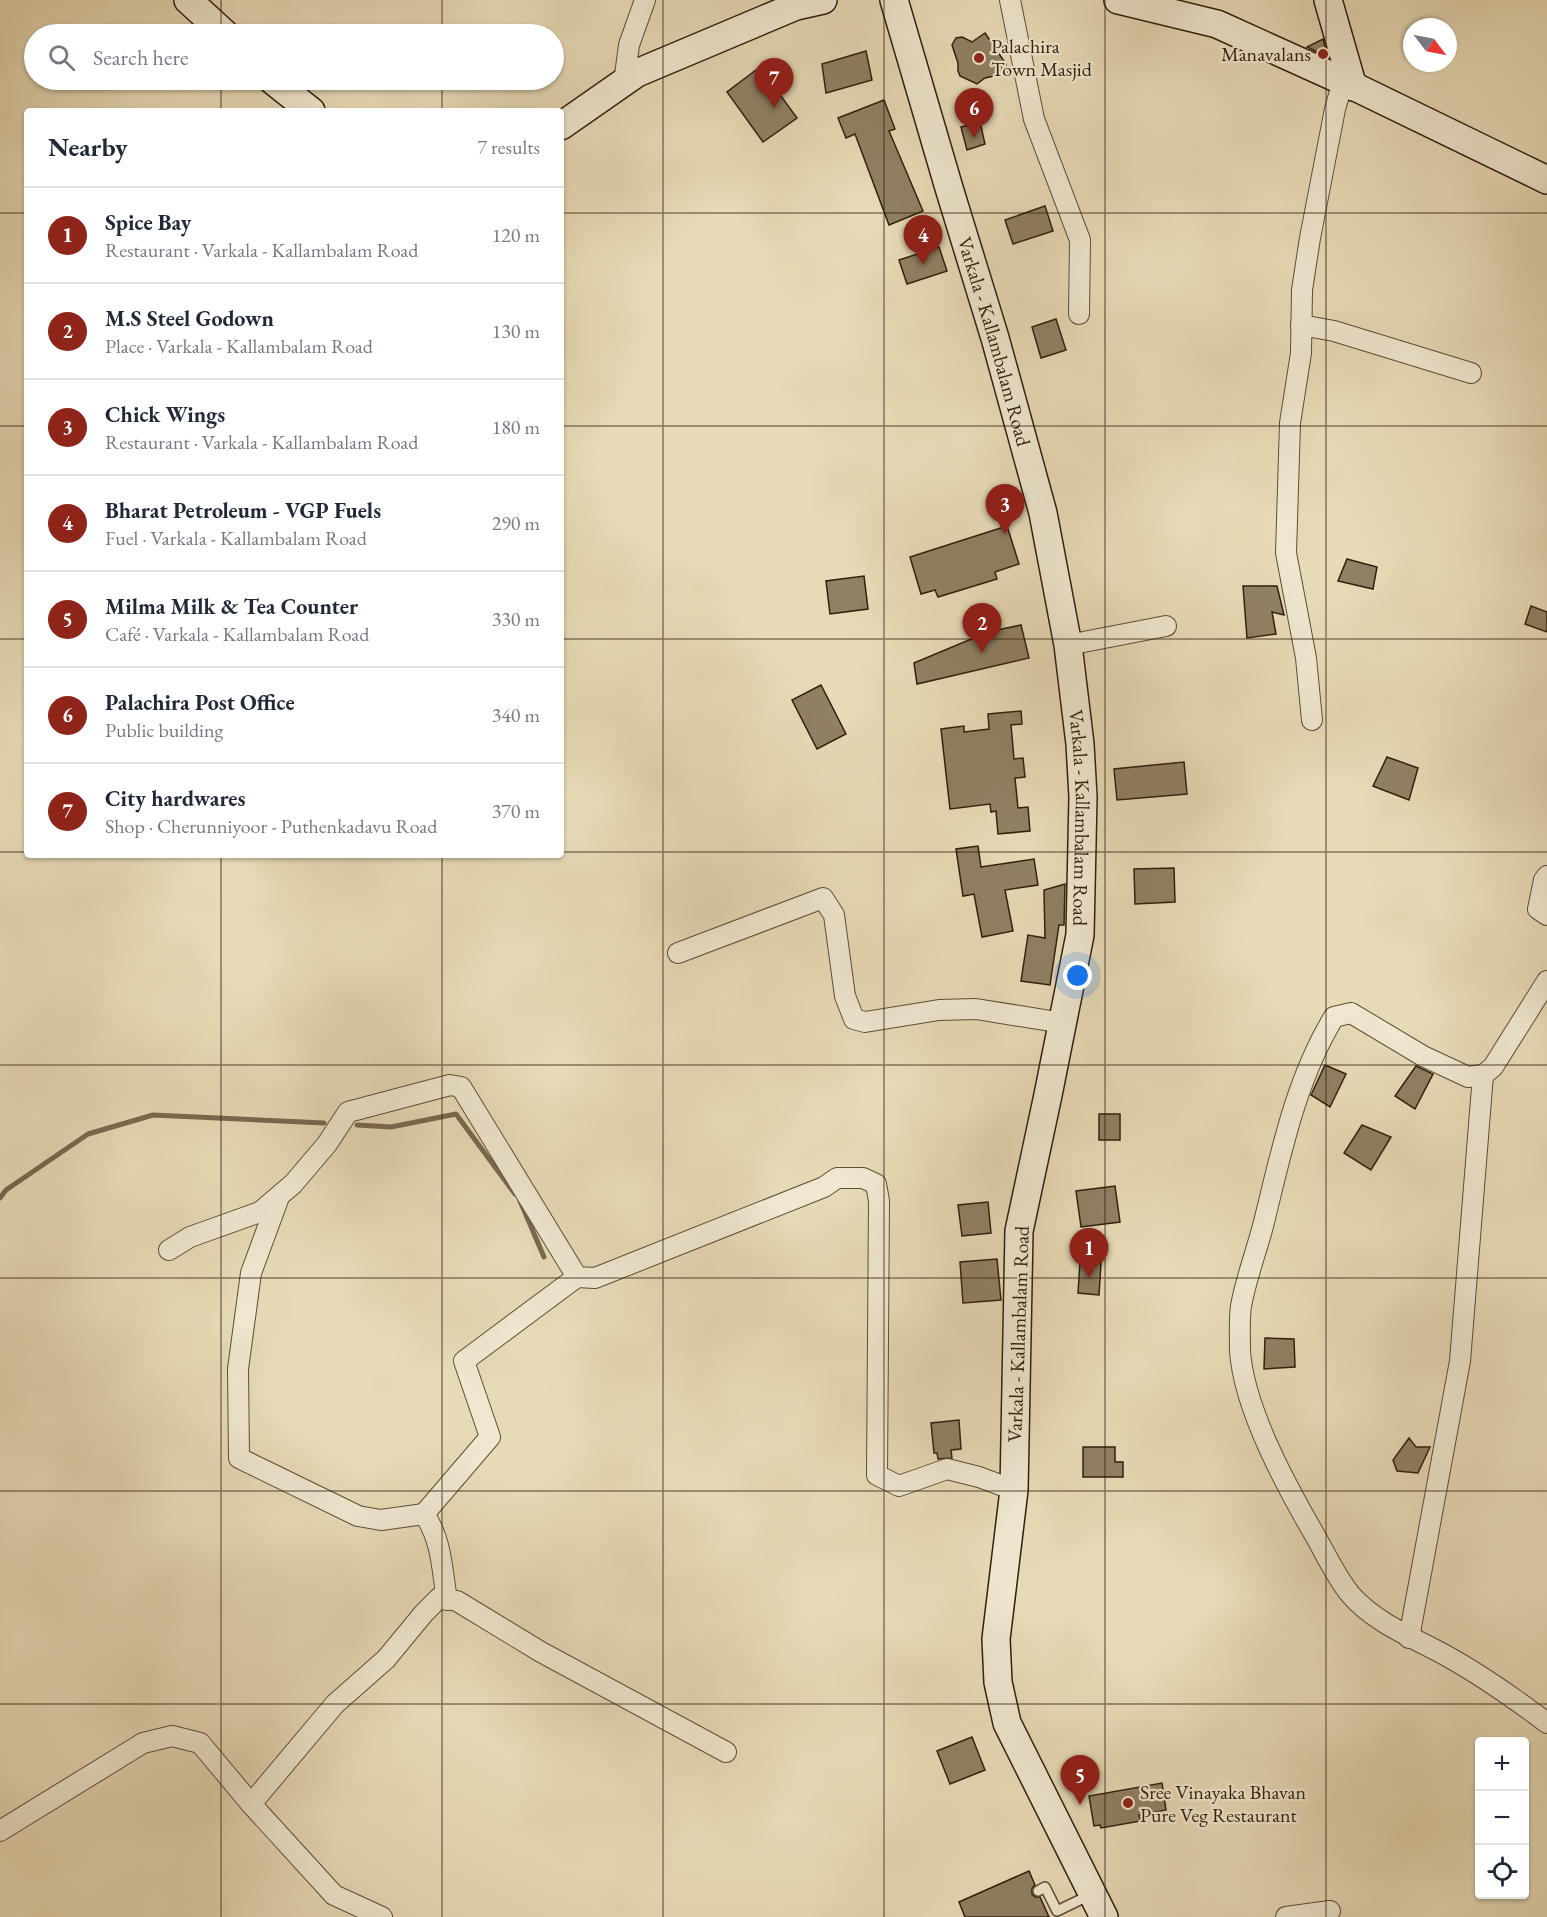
<!DOCTYPE html>
<html lang="en">
<head>
<meta charset="utf-8">
<style>
	:root { --surface:#fff; --page:#f2f2f3; --text:#1f2937; --muted:#747a83; --line:#e0e1e3; --accent:#8f2418 }
	body { margin:0; font-family:"EB Garamond",serif; background:var(--page); color:var(--text) }
	.controls { position:absolute; right:18px; bottom:18px; display:grid; overflow:hidden; border-radius:6px; box-shadow:0 2px 4px #0004 }
	.controls button { width:54px; height:54px; display:grid; place-items:center; padding:0; border:0; border-bottom:2px solid var(--line); background:var(--surface); color:var(--text); font:30px sans-serif }
	.compass { position:absolute; left:1403px; top:18px; width:54px; height:54px; border-radius:50%; background:var(--surface); box-shadow:0 2px 4px #0004; rotate:122deg }
	.you { position:absolute; left:1078px; top:976px; width:21px; height:21px; margin:-15px; border:4px solid #fff; border-radius:50%; background:#1a73e8; box-shadow:0 0 0 9px #1a73e833 }
	.badge { display:grid; place-items:center; width:39px; height:39px; border-radius:50%; background:var(--accent); color:#fff; font-size:20px; font-weight:700 }
	.pin { position:absolute; translate:-50% -50px; filter:drop-shadow(0 2px 3px #0008) }
	.pin::after { content:''; position:absolute; top:32px; width:21px; height:18px; background:inherit; clip-path:polygon(0 0,100% 0,50% 100%) }
	.list { margin:0; padding:0; list-style:none }
	h2 { display:flex; justify-content:space-between; align-items:center; height:78px; margin:0; padding:0 24px; font-size:26px }
	h2 small { font-size:20px; font-weight:400; color:var(--muted) }
	.list li { display:grid; grid-template-columns:39px 1fr auto; gap:18px; align-items:center; box-sizing:border-box; height:96px; padding:0 24px; border-top:2px solid var(--line) }
	.list b { display:block; font-size:22px; white-space:nowrap }
	.list p { margin:0; font-size:20px; white-space:nowrap; color:var(--muted) }
	.list em { font-size:20px; font-style:normal; color:var(--muted) }
	.icon { flex:none; width:33px; height:33px; fill:none; stroke:currentColor; stroke-width:2; stroke-linecap:round; stroke-linejoin:round }
	.map { position:relative; flex:none; width:1547px; height:1917px; overflow:hidden }
	.search { position:absolute; background:var(--surface); box-shadow:0 2px 4px #0004; left:24px; top:24px; width:540px; height:66px; display:flex; align-items:center; gap:15px; box-sizing:border-box; padding:0 21px; border-radius:33px; color:var(--muted); font-size:22px }
	.panel { position:absolute; background:var(--surface); box-shadow:0 2px 4px #0004; left:24px; top:108px; width:540px; height:750px; border-radius:6px }
	.map>svg:first-child { display:block }
</style>
</head>
<body>
<div class="map">
<svg width="1547" height="1917" viewBox="0 0 1547 1917">
	<rect width="100%" height="100%" fill="#e7dab6"/>
	<filter id="stains"><feTurbulence type="fractalNoise" baseFrequency=".00333" numOctaves="4"/><feColorMatrix values="0 0 0 0 .2 0 0 0 0 .09 0 0 0 0 .02 0 0 0 .5 -.17"/></filter>
	<radialGradient id="worn" r=".72"><stop offset=".6" stop-color="#630" stop-opacity="0"/><stop offset="1" stop-color="#630" stop-opacity=".3"/></radialGradient>
	<g fill="none" stroke-linecap="round" stroke-linejoin="round">
		<g stroke="#796850" stroke-width="5">
			<path d="M357,1125L391,1127L456,1114L515,1194"/>
			<path d="M0,1198L6,1190L88,1134L153,1115L324,1123"/>
			<path d="M520,1201L544,1257"/>
		</g>
	</g>
	<g fill="#908065" stroke="#311e0d" stroke-width="1.5">
		<path d="M985,33L1006,64L1008,73L985,78L977,84L960,76L958,71V63L952,45L956,38L962,37L972,42Z"/>
		<path d="M1323,39L1328,57L1307,47Z"/>
		<path d="M866,51L872,80L826,93L822,64Z"/>
		<path d="M760,67L797,118L763,142L727,92Z"/>
		<path d="M884,100L895,129L889,131L923,211L889,225L855,134L846,138L838,118Z"/>
		<path d="M980,122L985,144L967,150L961,127Z"/>
		<path d="M1045,206L1053,231L1013,244L1005,220Z"/>
		<path d="M939,247L947,271L907,284L899,260Z"/>
		<path d="M1056,319L1066,350L1041,358L1032,327Z"/>
		<path d="M1007,526L1019,564L995,572L997,579L938,597L935,590L921,594L910,557Z"/>
		<path d="M1347,559L1377,567L1373,589L1338,581Z"/>
		<path d="M864,576L868,609L830,614L826,581Z"/>
		<path d="M1243,586H1277L1284,615L1272,612L1276,634L1247,638Z"/>
		<path d="M1531,606L1547,612V632L1525,624Z"/>
		<path d="M1021,625L1029,658L917,684L914,663L988,632Z"/>
		<path d="M821,685L846,734L817,749L792,700Z"/>
		<path d="M1021,711L1022,724L1011,725L1014,759L1023,758L1025,777L1015,778L1018,808L1028,807L1030,831L998,834L996,811L991,812L990,804L950,809L941,729L964,726V732L989,729L988,714Z"/>
		<path d="M1387,757L1418,768L1409,800L1373,786Z"/>
		<path d="M1184,762L1187,794L1117,800L1114,769Z"/>
		<path d="M978,846L981,867L1034,859L1038,885L1005,890L1013,931L982,937L974,894L963,896L956,849Z"/>
		<path d="M1174,868L1175,902L1135,904L1134,869Z"/>
		<path d="M1065,884L1064,925H1059L1050,985L1021,981L1028,935L1045,938L1044,890Z"/>
		<path d="M1325,1065L1346,1074L1330,1107L1311,1095Z"/>
		<path d="M1416,1066L1433,1074L1415,1109L1395,1096Z"/>
		<rect x="1099" y="1114" width="21" height="26"/>
		<path d="M1362,1125L1391,1137L1371,1170L1344,1153Z"/>
		<path d="M1115,1186L1120,1222L1081,1227L1076,1191Z"/>
		<path d="M988,1202L991,1233L962,1236L958,1205Z"/>
		<path d="M997,1259L1001,1300L963,1303L960,1262Z"/>
		<path d="M1080,1262L1101,1263L1099,1295L1078,1293Z"/>
		<path d="M1265,1338L1294,1339L1295,1367L1264,1369Z"/>
		<path d="M959,1420L961,1449L951,1450L952,1458L938,1459L937,1453H934L931,1423Z"/>
		<path d="M1409,1438L1416,1447H1430L1418,1473L1397,1471L1393,1460Z"/>
		<path d="M1083,1447H1115V1462H1123V1477H1083Z"/>
		<path d="M972,1737L985,1770L950,1784L937,1751Z"/>
		<path d="M1162,1783L1166,1810L1139,1815L1141,1821L1101,1828L1100,1825L1094,1826L1089,1796Z"/>
		<path d="M1029,1871L1035,1885L1032,1888V1894L1035,1897H1040L1049,1917H965L959,1902Z"/>
	</g>
	<g fill="none" stroke-linecap="round" stroke-linejoin="round">
		<defs>
			<path id="lane" d="M1038,1891L1045,1887L1057,1911L1090,1895"/>
			<g id="street">
				<path d="M1010,0L1034,119L1080,240L1079,314"/>
				<path d="M624,83L629,45L645,0"/>
				<path d="M1301,325L1334,331L1471,373"/>
				<path d="M1068,645L1166,626"/>
				<path d="M1312,720L1306,658L1286,553L1290,423L1301,353L1302,290L1310,238L1335,109L1343,81"/>
				<path d="M1547,876L1544,880L1538,909L1547,915"/>
				<path d="M678,953L823,898L834,915L845,996L854,1019L865,1022L939,1010L976,1009L1063,1023"/>
				<path d="M1547,981L1493,1067L1483,1075L1468,1077L1423,1056L1351,1013L1334,1017C1296,1079 1281,1153 1264,1222C1257,1250 1246,1278 1241,1306C1239,1320 1240,1337 1240,1351C1244,1410 1288,1489 1317,1539C1327,1557 1337,1578 1350,1594C1375,1623 1412,1637 1445,1655C1481,1675 1514,1698 1547,1723"/>
				<path d="M279,1197L251,1273L238,1369L239,1458L358,1516L381,1520L424,1514C442,1540 442,1570 447,1600"/>
				<path d="M169,1250L190,1237L260,1212L293,1184L327,1144L348,1112L450,1085L461,1087L577,1277L595,1278L824,1187L837,1178H863L876,1184L879,1201L877,1475L899,1486L947,1469L979,1477L1014,1490"/>
				<path d="M424,1514L490,1437L464,1361L577,1277"/>
				<path d="M1409,1638L1460,1361L1483,1075"/>
				<path d="M251,1804L335,1704L386,1659L424,1613L439,1598L457,1601L541,1652L726,1752"/>
				<path d="M0,1831L143,1743L172,1736L200,1743L251,1804L334,1895L382,1917"/>
				<path d="M1286,1917L1330,1911"/>
			</g>
			<g id="secondary">
				<path d="M188,0L225,34"/>
				<path id="s1" d="M894,0L949,188L995,338L1043,513L1068,645L1080,744L1083,797L1080,935L1048,1095L1019,1231L1014,1490L996,1639L998,1682L1007,1723L1104,1917"/>
				<path d="M1118,0L1217,24L1343,81L1547,180"/>
				<path d="M1328,0L1353,87"/>
				<path d="M272,80L311,111"/>
				<path d="M561,126L637,73L796,6L823,0"/>
			</g>
		</defs>
		<use href="#lane" stroke="#5e4d37" stroke-width="12"/>
		<use href="#street" stroke="#5e4d37" stroke-width="22"/>
		<use href="#secondary" stroke="#311e0d" stroke-width="30"/>
		<use href="#lane" stroke="#efe7d0" stroke-width="9"/>
		<use href="#street" stroke="#efe7d0" stroke-width="20"/>
		<use href="#secondary" stroke="#efe7d0" stroke-width="27"/>
	</g>
	<path fill="none" stroke="#311e0d" stroke-width="1.5" stroke-opacity="0.55" d="M221,0V34M442,0V34M663,0V1917M884,0V1917M1105,0V1917M1326,0V1917M221,80V111M442,80V111M0,213H27M561,213H1547M0,426H27M561,426H1547M0,639H27M561,639H1547M0,852H27M561,852H1547M221,855V1917M442,855V1917M0,1065H1547M0,1278H1547M0,1491H1547M0,1704H1547"/>
	<g fill="#8f2418" stroke="#efe7d0" stroke-width="2">
		<circle cx="1323" cy="54" r="6"/>
		<circle cx="979" cy="58" r="6"/>
		<circle cx="1128" cy="1803" r="6"/>
	</g>
	<g text-anchor="middle" stroke-width="4.5" stroke-linejoin="round" paint-order="stroke">
		<g font-size="20" fill="#311e0d" stroke="#efe7d0" text-anchor="start">
			<text x="991" y="53">Palachira<tspan x="991" dy="23">Town Masjid</tspan></text>
			<text x="1311" y="61" text-anchor="end">Manavalans</text>
			<text x="1140" y="1799">Sree Vinayaka Bhavan<tspan x="1140" dy="23">Pure Veg Restaurant</tspan></text>
		</g>
		<g font-size="20" fill="#311e0d" stroke="#efe7d0">
			<text dy="7" stroke="none"><textPath href="#s1" startOffset="356">Varkala - Kallambalam Road</textPath></text>
			<text dy="7" stroke="none"><textPath href="#s1" startOffset="842">Varkala - Kallambalam Road</textPath></text>
			<text transform="translate(1018 1334) rotate(-88)" y="7">Varkala - Kallambalam Road</text>
		</g>
	</g>
	<rect width="100%" height="100%" filter="url(#stains)"/>
	<rect width="100%" height="100%" fill="url(#worn)"/>
</svg>
<div class="controls">
<button>+</button>
<button>−</button>
<button><svg class="icon" aria-label="locate" viewBox="0 0 24 24"><circle cx="12" cy="12" r="6"/><path d="M12 2v4M12 18v4M2 12h4M18 12h4"/></svg></button>
</div>
<svg class="compass" viewBox="-18 -18 36 36"><path d="M0-13l5 13h-10z" fill="#e53935"/><path d="M0 13l5-13h-10z" fill="#747a83"/></svg>
<div class="you"></div>
<div class="pin badge" style="left:1089px;top:1278px">1</div>
<div class="pin badge" style="left:982px;top:653px">2</div>
<div class="pin badge" style="left:1005px;top:534px">3</div>
<div class="pin badge" style="left:923px;top:265px">4</div>
<div class="pin badge" style="left:1080px;top:1805px">5</div>
<div class="pin badge" style="left:974px;top:138px">6</div>
<div class="pin badge" style="left:774px;top:108px">7</div>
<div class="search"><svg class="icon" aria-label="search" viewBox="0 0 24 24"><circle cx="10" cy="10" r="6"/><path d="M15 15l6 6"/></svg>Search here</div>
<section class="panel">
<h2>Nearby<small>7 results</small></h2>
<ul class="list">
<li><span class="badge">1</span><div><b>Spice Bay</b><p>Restaurant · Varkala - Kallambalam Road</p></div><em>120 m</em></li>
<li><span class="badge">2</span><div><b>M.S Steel Godown</b><p>Place · Varkala - Kallambalam Road</p></div><em>130 m</em></li>
<li><span class="badge">3</span><div><b>Chick Wings</b><p>Restaurant · Varkala - Kallambalam Road</p></div><em>180 m</em></li>
<li><span class="badge">4</span><div><b>Bharat Petroleum - VGP Fuels</b><p>Fuel · Varkala - Kallambalam Road</p></div><em>290 m</em></li>
<li><span class="badge">5</span><div><b>Milma Milk &amp; Tea Counter</b><p>Café · Varkala - Kallambalam Road</p></div><em>330 m</em></li>
<li><span class="badge">6</span><div><b>Palachira Post Office</b><p>Public building</p></div><em>340 m</em></li>
<li><span class="badge">7</span><div><b>City hardwares</b><p>Shop · Cherunniyoor - Puthenkadavu Road</p></div><em>370 m</em></li>
</ul>
</section>
</div>
</body>
</html>
